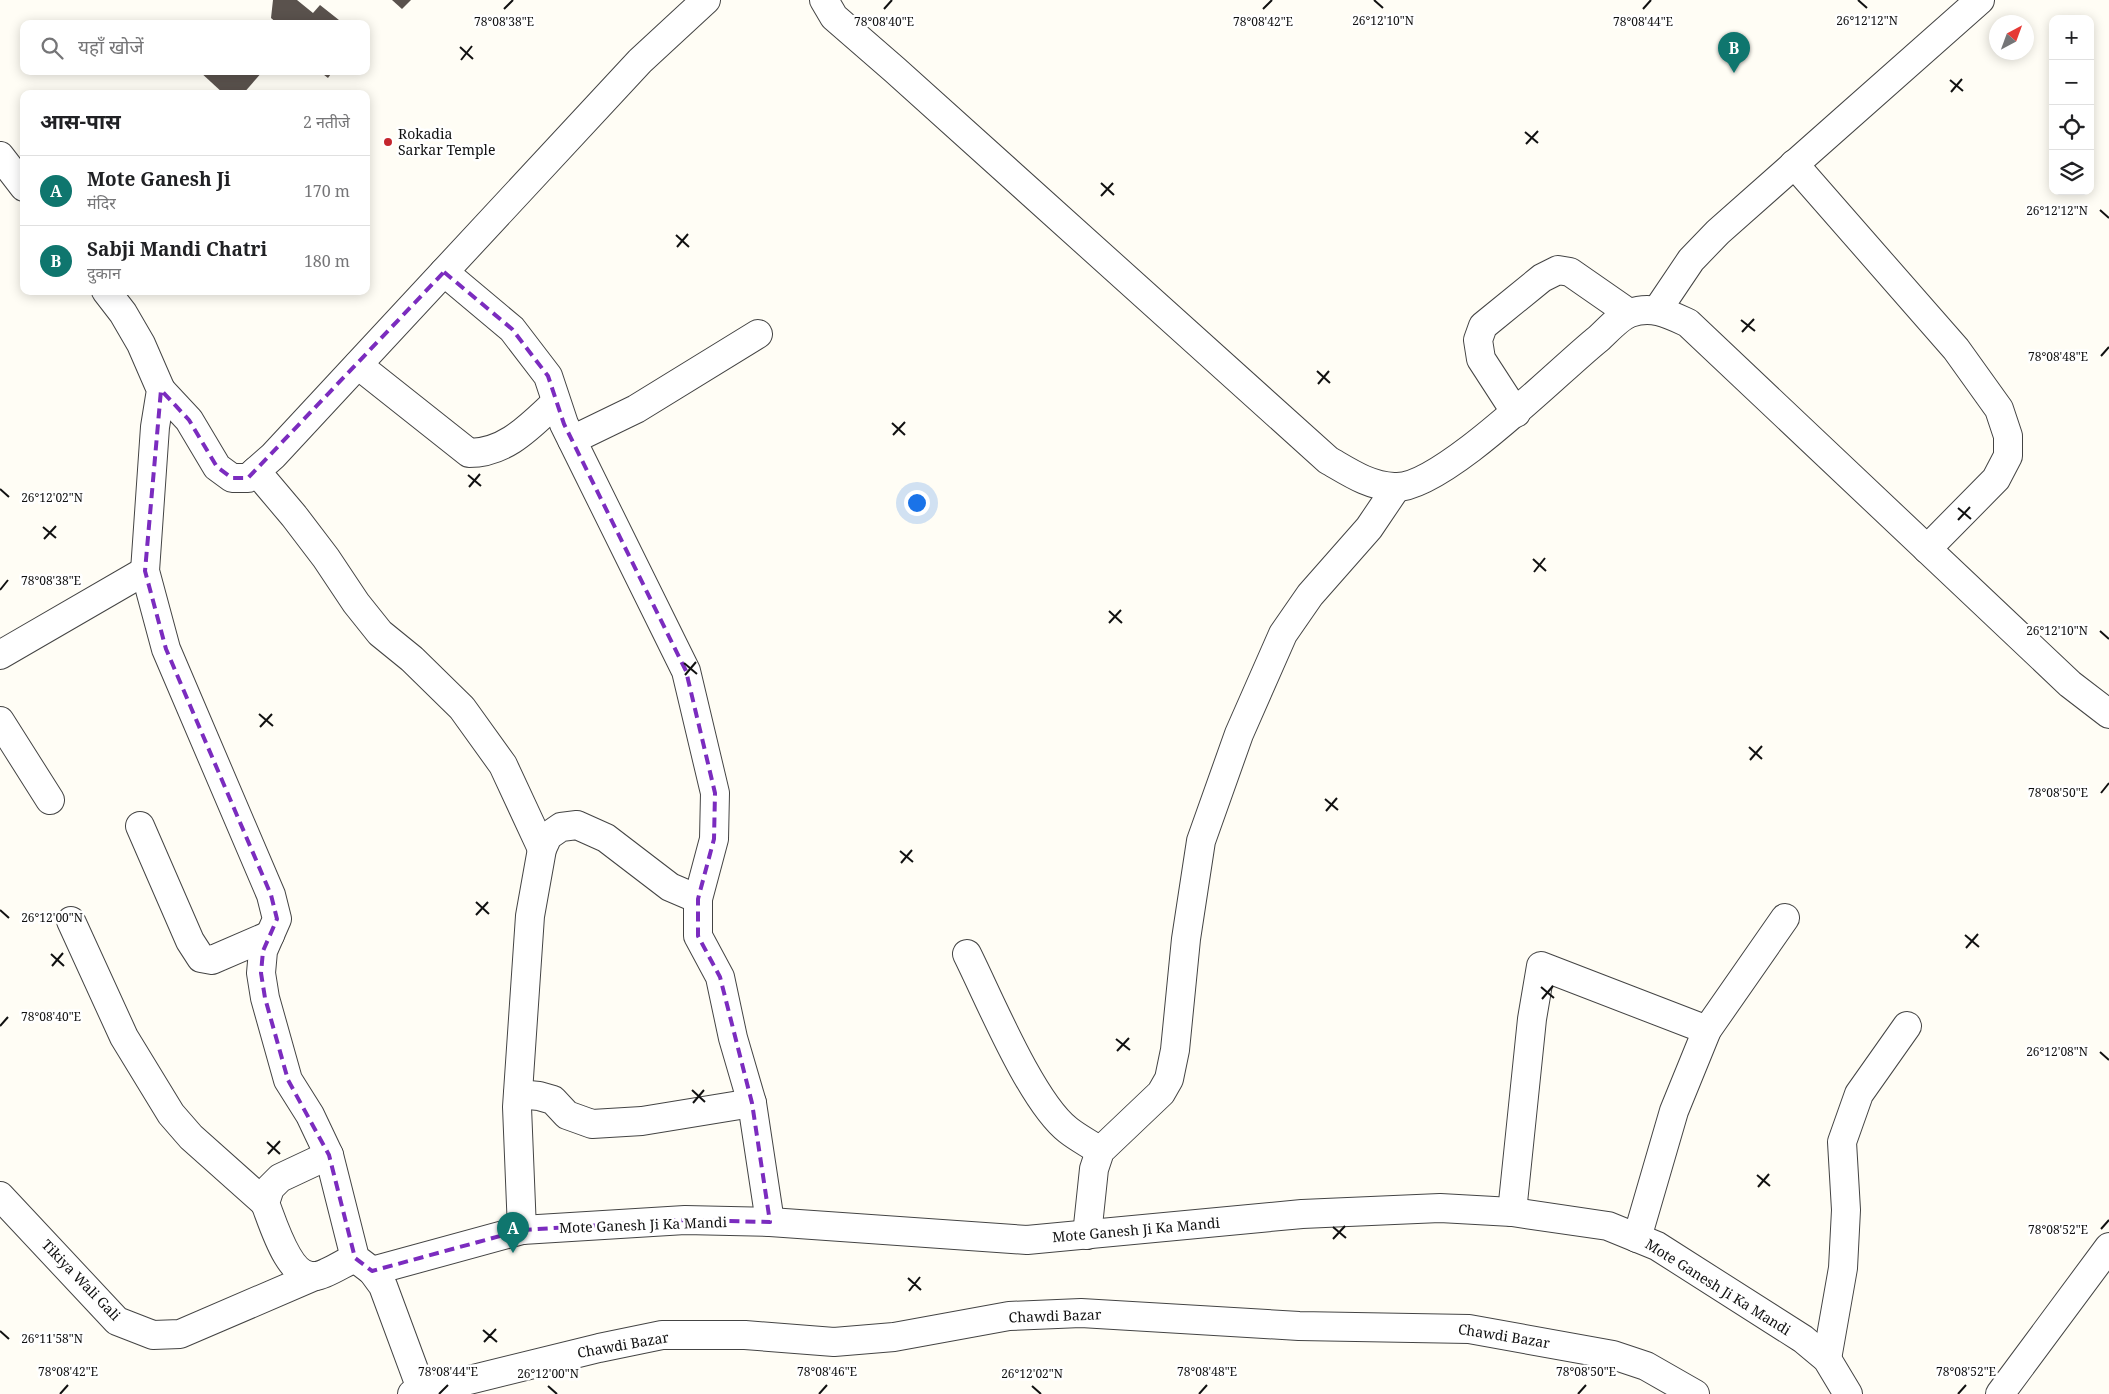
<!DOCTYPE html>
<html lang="hi">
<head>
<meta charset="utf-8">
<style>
	:root { --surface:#fff; --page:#f2f2f2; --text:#202124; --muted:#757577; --line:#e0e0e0; --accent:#0f766e }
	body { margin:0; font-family:"Noto Serif","Noto Sans Devanagari",serif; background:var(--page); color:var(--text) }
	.controls { position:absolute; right:15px; top:15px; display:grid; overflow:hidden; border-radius:10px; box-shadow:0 2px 12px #0003 }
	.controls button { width:45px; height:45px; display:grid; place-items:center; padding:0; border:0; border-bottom:1px solid var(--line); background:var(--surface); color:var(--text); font:25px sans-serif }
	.compass { position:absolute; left:1989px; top:15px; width:45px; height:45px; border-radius:50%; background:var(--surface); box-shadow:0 2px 12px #0003; rotate:41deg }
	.you { position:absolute; left:916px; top:502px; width:18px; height:18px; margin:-12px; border:4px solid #fff; border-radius:50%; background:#1a73e8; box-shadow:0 0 0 8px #1a73e833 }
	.badge { display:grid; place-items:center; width:32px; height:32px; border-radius:50%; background:var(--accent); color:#fff; font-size:16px; font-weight:700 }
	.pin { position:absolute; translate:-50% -41px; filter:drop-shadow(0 1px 2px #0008) }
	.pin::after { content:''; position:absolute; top:26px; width:18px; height:15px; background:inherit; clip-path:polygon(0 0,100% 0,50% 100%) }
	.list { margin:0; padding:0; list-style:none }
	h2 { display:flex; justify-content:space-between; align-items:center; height:65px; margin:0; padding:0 20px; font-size:21px }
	h2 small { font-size:16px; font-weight:400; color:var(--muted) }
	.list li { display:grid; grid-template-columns:32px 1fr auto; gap:15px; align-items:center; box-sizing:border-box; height:70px; padding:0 20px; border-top:1px solid var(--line) }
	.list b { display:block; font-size:19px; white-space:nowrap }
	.list p { margin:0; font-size:16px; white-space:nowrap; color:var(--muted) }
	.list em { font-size:16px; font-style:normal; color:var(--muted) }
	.icon { flex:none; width:28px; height:28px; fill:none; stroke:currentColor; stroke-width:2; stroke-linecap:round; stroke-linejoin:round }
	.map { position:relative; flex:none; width:2109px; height:1394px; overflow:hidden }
	.search { position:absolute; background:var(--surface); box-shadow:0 2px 12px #0003; left:20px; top:20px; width:350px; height:55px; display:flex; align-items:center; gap:12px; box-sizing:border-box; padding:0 18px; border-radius:10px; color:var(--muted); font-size:19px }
	.panel { position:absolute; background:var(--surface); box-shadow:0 2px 12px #0003; left:20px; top:90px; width:350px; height:205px; border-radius:10px }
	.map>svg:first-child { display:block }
</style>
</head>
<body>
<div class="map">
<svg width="2109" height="1394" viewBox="0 0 2109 1394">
	<rect width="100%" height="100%" fill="#fffdf5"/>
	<g fill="#5a524d">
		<path d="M273,0H297L313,13L320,5L344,24H278L271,18Z"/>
		<path d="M392,0H411L402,9Z"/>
		<path d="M199,71H263L243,94H224Z"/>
		<path d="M319,71H333L328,78Z"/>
	</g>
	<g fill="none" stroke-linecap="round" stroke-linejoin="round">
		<defs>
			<g id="minor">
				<path d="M824,0L834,17L895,70L1328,460C1349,472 1369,486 1394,487C1440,491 1559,370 1598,339C1607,331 1619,317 1630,313C1652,305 1669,314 1688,323L2070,684L2109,714"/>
				<path d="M0,156L24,187"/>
				<path d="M1794,164L1956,349L1999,409L2008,436V456L1996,479L1927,549"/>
				<path d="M444,272L512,329L548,376L564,424L686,671L715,793L714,839L698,899V936L720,977L733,1038L752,1103L770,1222"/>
				<path d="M106,291L123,313L141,344L161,390L155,427L145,571L166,649L271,895L277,919L263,951L261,973L265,998L288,1080L310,1115L329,1155L355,1258L372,1271L383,1286L423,1394"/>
				<path d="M1658,309L1691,260L1718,232L1980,0"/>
				<path d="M358,365L469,453C506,453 530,426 555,403"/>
				<path d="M161,390L189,420L217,467L232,478H248L273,456L640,61L706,0"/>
				<path d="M1516,413L1481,359L1478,340L1483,326L1542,278L1558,270L1570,272L1629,313"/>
				<path d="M572,440L636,409L758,334"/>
				<path d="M256,471L294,516L326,558L356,603L380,633L412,659L462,708L503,765L542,849"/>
				<path d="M0,655L145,571"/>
				<path d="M0,721L50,800"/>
				<path d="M140,826L190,941L201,958L212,960L270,935"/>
				<path d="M71,921L124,1037L171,1114L191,1137L265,1203"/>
				<path d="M967,954C989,998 1031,1101 1068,1130C1078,1138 1090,1144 1100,1151"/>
				<path d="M518,1094L539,1096L553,1100L567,1115L592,1124L642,1121L752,1103"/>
				<path d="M329,1155L280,1178L270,1188L265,1203C273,1223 289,1280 316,1276C326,1275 345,1262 355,1258"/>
				<path d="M0,1196L117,1321L153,1335L180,1334L315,1276"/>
				<path d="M1512,1212L1532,1019L1541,966L1707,1030"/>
				<path d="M522,1230L517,1107L530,916L542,849L548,836L561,827L577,825L606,838L670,887L698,899"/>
				<path d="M1087,1235L1094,1169L1100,1151L1161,1093L1169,1079L1175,1050L1186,939L1201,841L1239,734L1283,634L1310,595L1369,528L1396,488"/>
				<path d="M1637,1238L1674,1111L1707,1030L1785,918"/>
				<path d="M372,1271L522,1230L685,1220L770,1222L1027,1240L1302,1214L1440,1208L1512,1212L1608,1226L1657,1246L1803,1339L1827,1359L1848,1394"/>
				<path d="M1827,1359L1843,1268L1846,1210L1842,1142L1859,1094L1907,1026"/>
				<path d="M412,1394L599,1348L662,1335H745L834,1342L894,1337L1009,1316L1081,1313L1299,1326L1469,1329L1613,1355L1646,1366L1695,1394"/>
				<path d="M2000,1394L2109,1247"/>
			</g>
		</defs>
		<use href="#minor" stroke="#444" stroke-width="30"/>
		<use href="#minor" stroke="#fff" stroke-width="28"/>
	</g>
	<path fill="none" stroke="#7b2cbf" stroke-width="4" stroke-dasharray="10 6" stroke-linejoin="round" d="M444,272L512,329L548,376L564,424L686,671L715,793L714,839L698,899V936L720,977L752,1103L770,1222L685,1220L522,1230L372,1271L355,1258L329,1155L288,1080L265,998L261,973L263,951L277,919L271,895L166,649L145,571L161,390L189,420L217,467L232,478H248Z"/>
	<path fill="none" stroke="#111" stroke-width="2" d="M1374,0L1383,8M1858,0L1867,8M504,9L513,0M884,9L892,0M1263,9L1272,0M1643,9L1651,0M460,47L473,59M461,60L472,46M1950,80L1963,91M1951,92L1962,79M1525,132L1538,143M1526,144L1538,131M1101,183L1114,195M1101,196L1113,183M2100,210L2109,218M676,235L689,247M677,247L688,234M1741,320L1755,331M1742,332L1754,319M2101,356L2109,347M1317,371L1330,383M1318,384L1329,371M892,423L905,435M893,435L905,422M468,475L481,486M469,487L480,474M0,489L9,497M1958,508L1971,519M1958,520L1970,507M43,527L56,538M44,539L56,526M1533,559L1546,571M1534,572L1545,558M0,590L8,580M1109,611L1122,623M1109,623L1121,610M2100,631L2109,639M684,663L697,674M685,675L696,662M259,714L273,726M260,727L272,714M1749,747L1762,759M1750,760L1762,746M2101,793L2109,783M1325,799L1338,810M1326,811L1337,798M900,851L913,862M901,863L912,850M476,902L489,914M0,910L9,918M476,915L488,902M1965,935L1979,947M1966,948L1978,934M51,954L64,966M52,966L63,953M1541,987L1554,998M1542,999L1553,986M0,1026L8,1017M1116,1039L1130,1050M1117,1051L1129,1038M2100,1052L2109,1060M692,1090L705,1102M693,1103L704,1090M267,1142L280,1154M268,1154L280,1141M1757,1175L1770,1186M1758,1187L1769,1174M1333,1227L1346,1238M2101,1229L2109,1220M1333,1239L1345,1226M908,1278L921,1290M909,1291L920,1277M483,1330L497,1342M0,1331L9,1339M484,1342L496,1329M548,1386L557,1394M1032,1386L1041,1394M60,1394L68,1385M439,1394L448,1385M819,1394L827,1385M1199,1394L1207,1385M1578,1394L1586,1385M1958,1394L1966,1385"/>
	<circle fill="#c4262e" stroke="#fff" stroke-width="2" cx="388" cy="142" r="5"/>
	<g text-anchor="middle" stroke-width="5" stroke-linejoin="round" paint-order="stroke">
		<g font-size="14" fill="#111" stroke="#fff" text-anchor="start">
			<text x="398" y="139">Rokadia<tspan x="398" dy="16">Sarkar Temple</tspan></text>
		</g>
		<g font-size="14" fill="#111" stroke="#fff">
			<text transform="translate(643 1225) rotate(-2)" y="5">Mote Ganesh Ji Ka Mandi</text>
			<text transform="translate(1136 1230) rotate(-5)" y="5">Mote Ganesh Ji Ka Mandi</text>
			<text transform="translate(81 1280) rotate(46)" y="5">Tikiya Wali Gali</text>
			<text transform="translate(1718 1287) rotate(32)" y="5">Mote Ganesh Ji Ka Mandi</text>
			<text transform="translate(1055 1316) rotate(-2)" y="5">Chawdi Bazar</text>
			<text transform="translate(1504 1336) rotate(9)" y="5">Chawdi Bazar</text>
			<text transform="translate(623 1345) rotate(-10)" y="5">Chawdi Bazar</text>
		</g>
	</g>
	<g font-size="12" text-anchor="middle" fill="#111" stroke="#fff" stroke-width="5" stroke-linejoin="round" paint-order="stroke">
		<text x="1383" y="25">26°12'10"N</text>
		<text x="1867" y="25">26°12'12"N</text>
		<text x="504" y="26">78°08'38"E</text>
		<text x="884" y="26">78°08'40"E</text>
		<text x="1263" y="26">78°08'42"E</text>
		<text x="1643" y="26">78°08'44"E</text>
		<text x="2057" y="215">26°12'12"N</text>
		<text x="2058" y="361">78°08'48"E</text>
		<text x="52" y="502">26°12'02"N</text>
		<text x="51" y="585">78°08'38"E</text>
		<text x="2057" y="635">26°12'10"N</text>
		<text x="2058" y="797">78°08'50"E</text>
		<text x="52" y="922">26°12'00"N</text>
		<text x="51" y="1021">78°08'40"E</text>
		<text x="2057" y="1056">26°12'08"N</text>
		<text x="2058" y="1234">78°08'52"E</text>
		<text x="52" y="1343">26°11'58"N</text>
		<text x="68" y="1376">78°08'42"E</text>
		<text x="448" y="1376">78°08'44"E</text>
		<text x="827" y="1376">78°08'46"E</text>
		<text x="1207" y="1376">78°08'48"E</text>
		<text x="1586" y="1376">78°08'50"E</text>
		<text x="1966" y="1376">78°08'52"E</text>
		<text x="548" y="1378">26°12'00"N</text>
		<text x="1032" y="1378">26°12'02"N</text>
	</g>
</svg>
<div class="controls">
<button>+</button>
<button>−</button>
<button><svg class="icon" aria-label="locate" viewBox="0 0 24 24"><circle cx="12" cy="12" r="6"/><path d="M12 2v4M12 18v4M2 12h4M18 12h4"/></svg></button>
<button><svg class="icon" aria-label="layers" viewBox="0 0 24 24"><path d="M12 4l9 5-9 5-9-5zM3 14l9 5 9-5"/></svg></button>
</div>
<svg class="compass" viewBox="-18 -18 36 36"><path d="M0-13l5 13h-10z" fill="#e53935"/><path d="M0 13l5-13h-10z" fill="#757577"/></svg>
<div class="you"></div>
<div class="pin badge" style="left:513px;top:1253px">A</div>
<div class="pin badge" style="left:1734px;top:73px">B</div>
<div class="search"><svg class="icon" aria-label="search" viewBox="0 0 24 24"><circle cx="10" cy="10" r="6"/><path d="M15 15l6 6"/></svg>यहाँ खोजें</div>
<section class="panel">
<h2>आस-पास<small>2 नतीजे</small></h2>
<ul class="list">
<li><span class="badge">A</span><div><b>Mote Ganesh Ji</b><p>मंदिर</p></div><em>170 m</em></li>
<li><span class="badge">B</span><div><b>Sabji Mandi Chatri</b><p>दुकान</p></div><em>180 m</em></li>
</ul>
</section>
</div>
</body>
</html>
